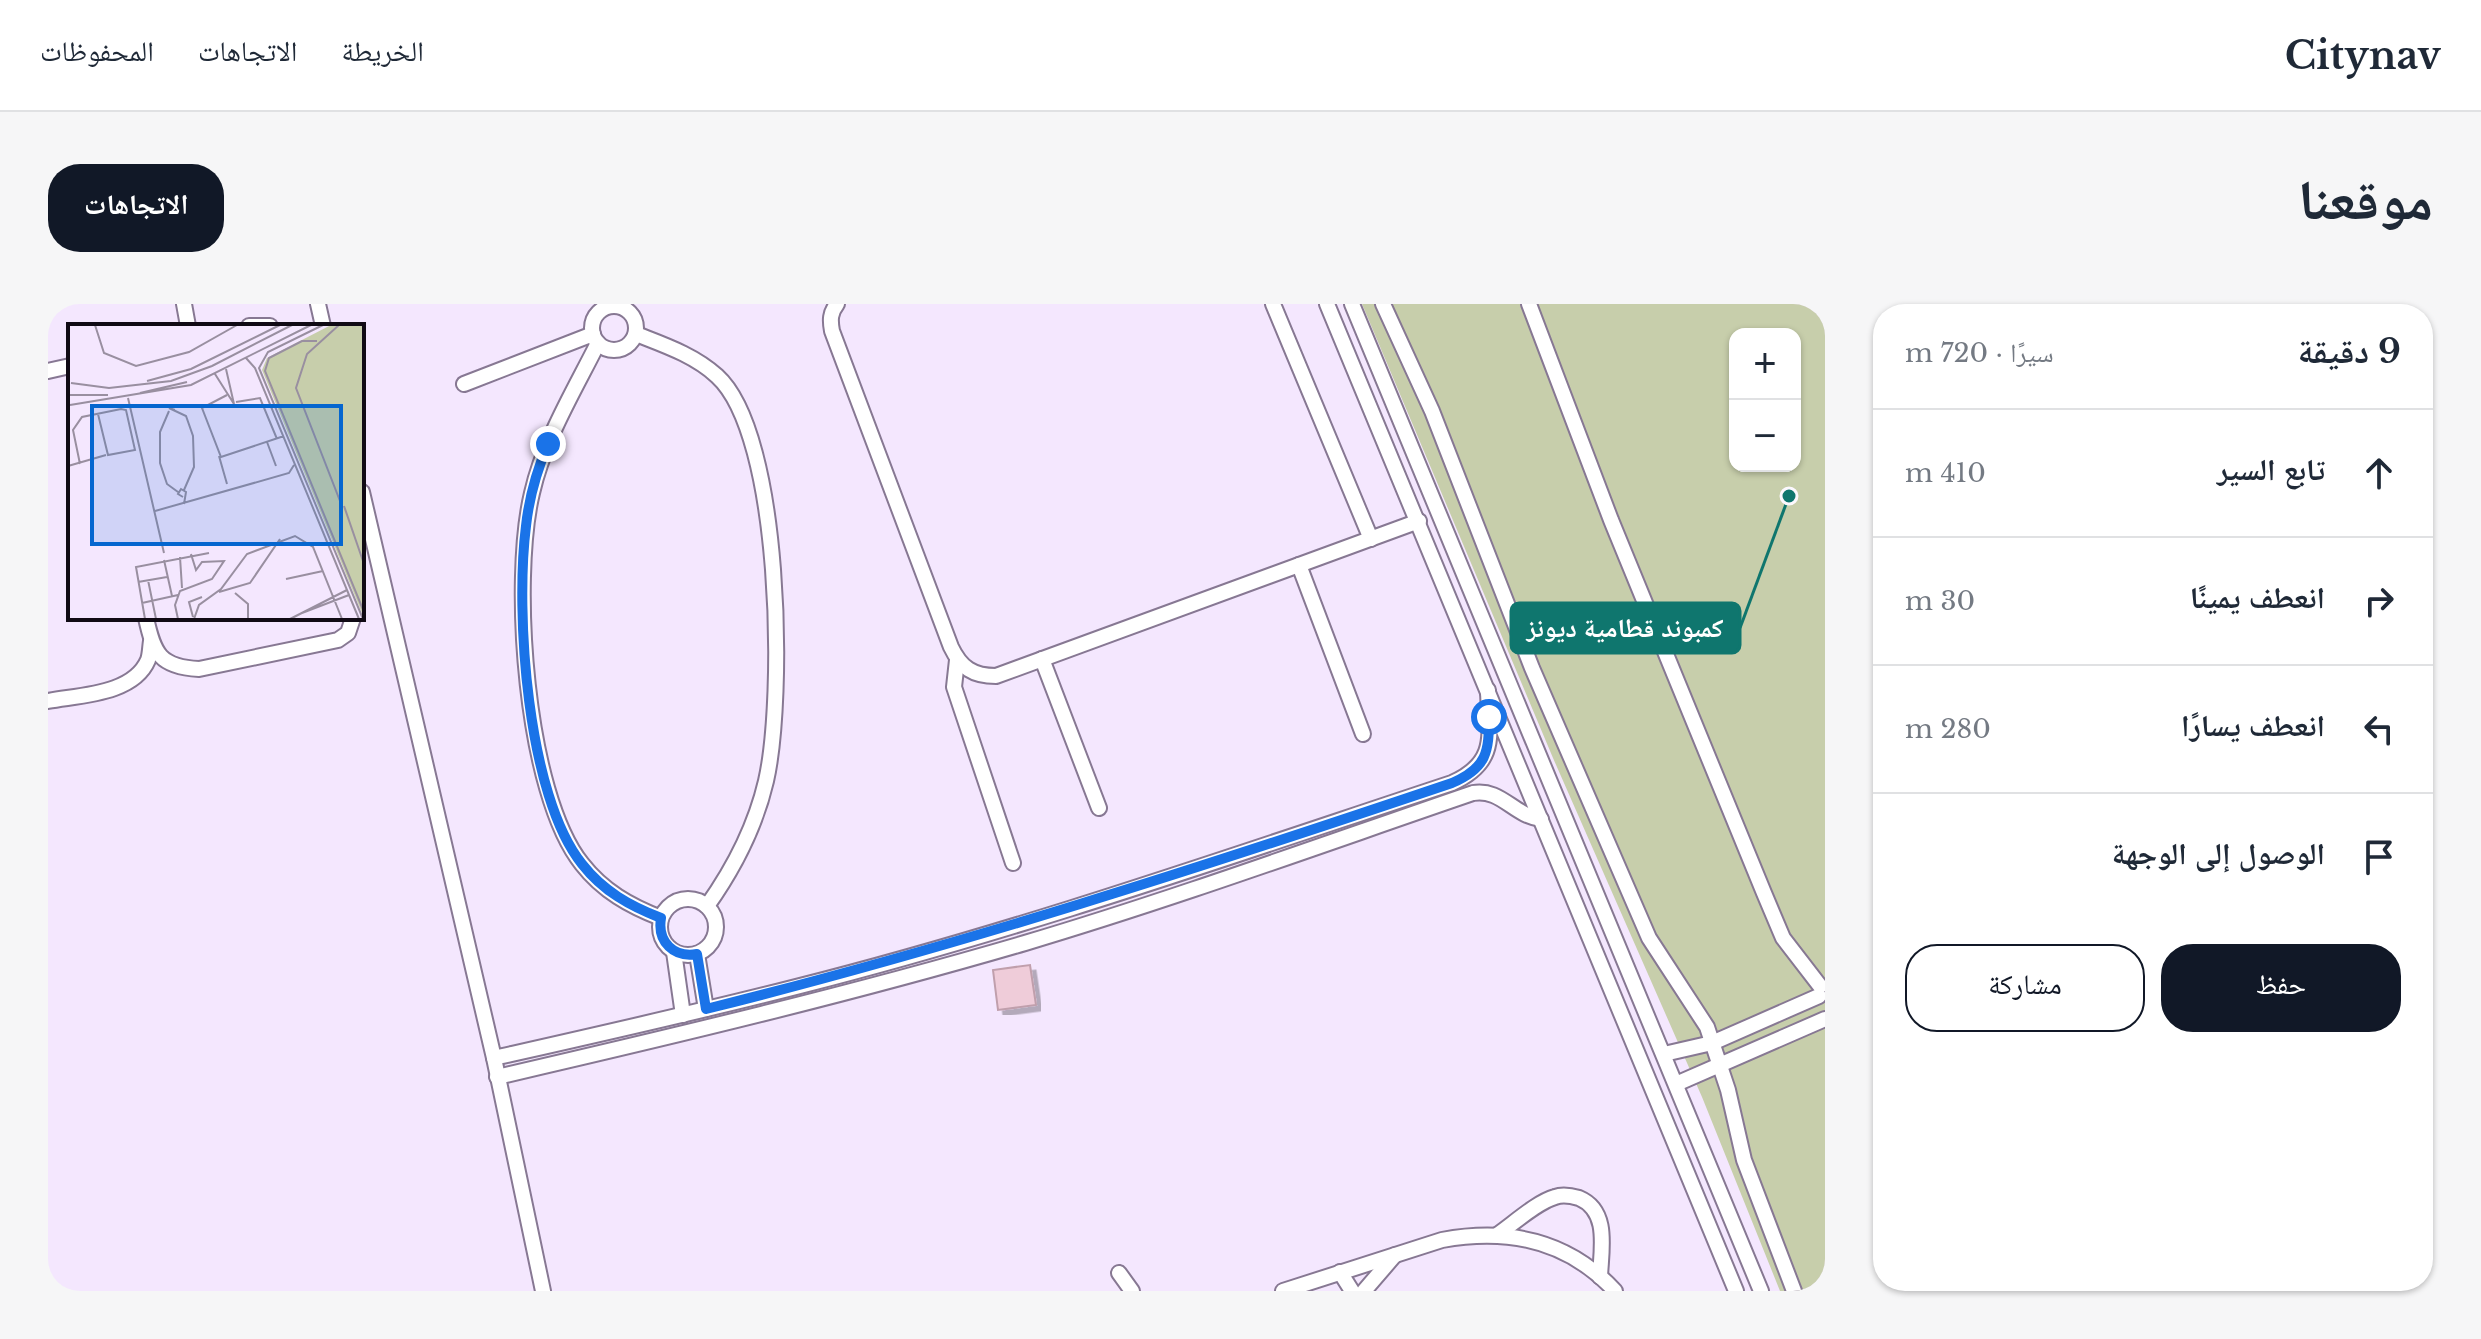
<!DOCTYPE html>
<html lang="ar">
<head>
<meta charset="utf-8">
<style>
	:root { --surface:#fff; --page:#f6f6f7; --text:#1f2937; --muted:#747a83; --line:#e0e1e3; --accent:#111827 }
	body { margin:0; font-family:"Libre Baskerville","Noto Naskh Arabic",serif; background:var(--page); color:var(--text); direction:rtl }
	.controls { position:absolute; right:24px; top:24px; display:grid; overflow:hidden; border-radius:16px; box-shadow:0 2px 6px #0004 }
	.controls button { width:72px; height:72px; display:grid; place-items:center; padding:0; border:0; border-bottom:2px solid var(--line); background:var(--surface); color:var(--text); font:40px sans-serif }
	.stop { position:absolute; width:24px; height:24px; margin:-18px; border:6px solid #1a73e8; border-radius:50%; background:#fff }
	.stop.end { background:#1a73e8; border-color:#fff; box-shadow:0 2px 8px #0008 }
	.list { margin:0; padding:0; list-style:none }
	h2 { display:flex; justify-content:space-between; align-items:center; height:104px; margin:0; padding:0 32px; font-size:34px }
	h2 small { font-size:26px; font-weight:400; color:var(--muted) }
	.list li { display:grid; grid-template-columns:52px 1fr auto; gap:24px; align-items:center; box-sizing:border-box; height:128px; padding:0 32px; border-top:2px solid var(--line) }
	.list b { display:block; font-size:30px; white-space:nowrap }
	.list em { font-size:26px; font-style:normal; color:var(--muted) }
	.actions { display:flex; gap:16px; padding:24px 32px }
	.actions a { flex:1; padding:18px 0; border:2px solid var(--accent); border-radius:32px; text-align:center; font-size:28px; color:var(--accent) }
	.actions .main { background:var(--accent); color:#fff }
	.icon { flex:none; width:44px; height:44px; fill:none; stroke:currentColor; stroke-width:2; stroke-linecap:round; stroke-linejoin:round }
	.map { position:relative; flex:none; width:1777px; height:987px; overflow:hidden; direction:ltr; border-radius:32px }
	header { display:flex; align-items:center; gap:48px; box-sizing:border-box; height:112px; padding:0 40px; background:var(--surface); border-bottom:2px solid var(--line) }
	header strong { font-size:38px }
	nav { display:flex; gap:44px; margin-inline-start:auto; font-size:28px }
	.intro { display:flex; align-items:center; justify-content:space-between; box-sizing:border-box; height:192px; padding:0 48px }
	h1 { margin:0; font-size:56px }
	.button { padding:20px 36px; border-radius:32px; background:var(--accent); color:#fff; font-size:28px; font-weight:700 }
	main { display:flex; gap:48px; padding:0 48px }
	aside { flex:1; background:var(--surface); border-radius:32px; box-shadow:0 2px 6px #0004 }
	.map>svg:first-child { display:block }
</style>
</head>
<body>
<header>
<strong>Citynav</strong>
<nav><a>الخريطة</a><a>الاتجاهات</a><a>المحفوظات</a></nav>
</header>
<div class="intro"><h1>موقعنا</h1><a class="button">الاتجاهات</a></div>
<main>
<aside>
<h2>9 دقيقة<small>سيرًا · 720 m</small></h2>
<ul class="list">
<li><svg class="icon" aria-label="ahead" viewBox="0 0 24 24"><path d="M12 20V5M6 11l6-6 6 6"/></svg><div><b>تابع السير</b></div><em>410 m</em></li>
<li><svg class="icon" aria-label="right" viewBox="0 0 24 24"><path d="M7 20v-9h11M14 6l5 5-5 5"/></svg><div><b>انعطف يمينًا</b></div><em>30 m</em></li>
<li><svg class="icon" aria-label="left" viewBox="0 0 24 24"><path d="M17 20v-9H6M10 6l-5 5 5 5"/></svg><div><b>انعطف يسارًا</b></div><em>280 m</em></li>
<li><svg class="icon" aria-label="arrive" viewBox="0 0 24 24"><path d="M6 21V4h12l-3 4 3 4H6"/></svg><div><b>الوصول إلى الوجهة</b></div></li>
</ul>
<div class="actions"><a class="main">حفظ</a><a>مشاركة</a></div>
</aside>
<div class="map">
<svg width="1777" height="987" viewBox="0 0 1777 987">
	<defs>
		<filter id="shadow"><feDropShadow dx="5.5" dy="5.5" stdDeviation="0" flood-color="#0004"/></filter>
	</defs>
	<rect width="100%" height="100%" fill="#f4e7fe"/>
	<path fill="#c7ceab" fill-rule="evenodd" d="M1314,0H1777V987H1732L1654,793L1505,454ZM1687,30H1747V162H1687Z"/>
	<path fill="#efccd9" stroke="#c09fac" stroke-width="2" filter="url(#shadow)" d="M982,661L988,701L950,706L945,666Z"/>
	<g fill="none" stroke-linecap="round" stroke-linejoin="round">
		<defs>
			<g id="minor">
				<path d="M136,0L140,22"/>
				<path d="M270,0L275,22"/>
				<path d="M789,0C782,9 782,16 784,27L903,343C913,364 925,372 948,372L1371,217"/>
				<path d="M1225,0L1323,235"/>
				<path d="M1279,0L1688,987"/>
				<path d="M1304,0L1713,987"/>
				<path d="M1335,0L1384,107L1484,364L1601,634L1659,723L1680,786L1696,856L1746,987"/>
				<path d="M1481,0L1563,216L1716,589L1735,634L1772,682"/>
				<circle cx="566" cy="24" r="22"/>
				<path d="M201,22H222"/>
				<path d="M588,30C616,41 646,51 669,72C734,131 737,394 718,477C707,524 686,564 659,602"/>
				<path d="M550,39C526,87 496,136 484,189C463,276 477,489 534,560C555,587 582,602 613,614"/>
				<path d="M0,67L22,62"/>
				<path d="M416,80L545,30"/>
				<path d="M314,188L446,754L495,987"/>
				<path d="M1251,261L1315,430"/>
				<path d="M98,314C106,350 112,363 151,365L290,336L300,329L305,314"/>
				<path d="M994,355L1051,504"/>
				<path d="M909,356L906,383L965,559"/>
				<path d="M0,397C31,391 85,391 100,356C102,351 102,343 103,337"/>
				<circle cx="640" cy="623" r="28"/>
				<path d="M626,648L635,711"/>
				<path d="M649,650L658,705"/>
				<path d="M1616,750L1664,739L1771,692"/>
				<path d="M446,754C548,731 651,708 752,682C973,626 1189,550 1404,479C1451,458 1441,430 1440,386"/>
				<path d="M449,773C626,732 803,690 977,639C1128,594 1276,540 1425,489C1453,484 1466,512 1493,515"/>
				<path d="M1628,780L1777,715"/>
				<path d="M1449,931C1465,920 1489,898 1507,893C1515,890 1524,892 1531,894C1562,907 1553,946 1552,973"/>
				<path d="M1292,968L1304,987"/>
				<path d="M1071,969L1084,987"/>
				<path d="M1235,987L1394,936C1459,924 1520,936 1567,987"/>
				<path d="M1316,987L1347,951"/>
			</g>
		</defs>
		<use href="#minor" stroke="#877893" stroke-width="18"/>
		<use href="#minor" stroke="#fff" stroke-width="14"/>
	</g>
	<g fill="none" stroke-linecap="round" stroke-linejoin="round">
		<path stroke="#1a73e8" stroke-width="10" d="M500,140C489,166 481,194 478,222C467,308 479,492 534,560C555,587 582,602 613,614C609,638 626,654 649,650L658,705C911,642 1158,562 1404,479C1439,464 1441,448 1441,413"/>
	</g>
	<g transform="translate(20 20)">
		<rect width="296" height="296" fill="#f4e7fe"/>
		<path d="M263,1H296V294L194,46L199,34Z" fill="#c7ceab"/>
		<path fill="none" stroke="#998fa0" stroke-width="2" d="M27,1L36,29L68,42L121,28L169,1M255,1L200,28L191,44L295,295M271,1L239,30L228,64L272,177M249,17H234L201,34L197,47L296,288M178,34L187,44L291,295M147,50L166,80L158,45M79,57L123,45L212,1M3,59L41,64L103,57L144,42L224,1M72,69L119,58M0,71H40M159,71L134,84L153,133L216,112M60,74L96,229M168,78L192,74L209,115M2,81L123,61L243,1M107,86L101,84L118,92L125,112L126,143L116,166M101,87L92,108V139L99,160L110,168M199,118L208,142M151,132L159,160M12,140L5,106L14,93L53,85L58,86L67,126L40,131L30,90M0,142L38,131M115,173L110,170L113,165L118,168L116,180M276,182L296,240M87,187L221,149L226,141M112,233L114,264M96,236L104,272M218,255L255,247M80,256L88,295M70,258L99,253M151,268L182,259L212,215M167,269L180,280V295M74,279L110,271M234,289L281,271M125,293L121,278L134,273M77,295L68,243L141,229M110,295L107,281L112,267L144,255L156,237L134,238L128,246L123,230M126,295L131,281L153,265L179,230L227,212L245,223L274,295M222,295L279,266"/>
		<path fill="#0566cf" fill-opacity="0.15" stroke="#0566cf" stroke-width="4" d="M24,82H273V220H24Z"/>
		<rect width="296" height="296" fill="none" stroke="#100a14" stroke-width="4"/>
	</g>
	<path fill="none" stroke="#0f766e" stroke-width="3" d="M1741 192L1692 324"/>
	<circle fill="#0f766e" stroke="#fcf8fe" stroke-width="3" cx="1741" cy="192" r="8"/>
	<rect fill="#0f766e" stroke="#0f766e" stroke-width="3" x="1463" y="299" width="229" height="50" rx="8"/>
	<g font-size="26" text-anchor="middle" font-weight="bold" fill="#fff">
		<text x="1577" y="333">كمبوند قطامية ديونز</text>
	</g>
</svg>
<div class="controls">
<button>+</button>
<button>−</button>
</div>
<div class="stop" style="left:1441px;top:413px"></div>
<div class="stop end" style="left:500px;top:140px"></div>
</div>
</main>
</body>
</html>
